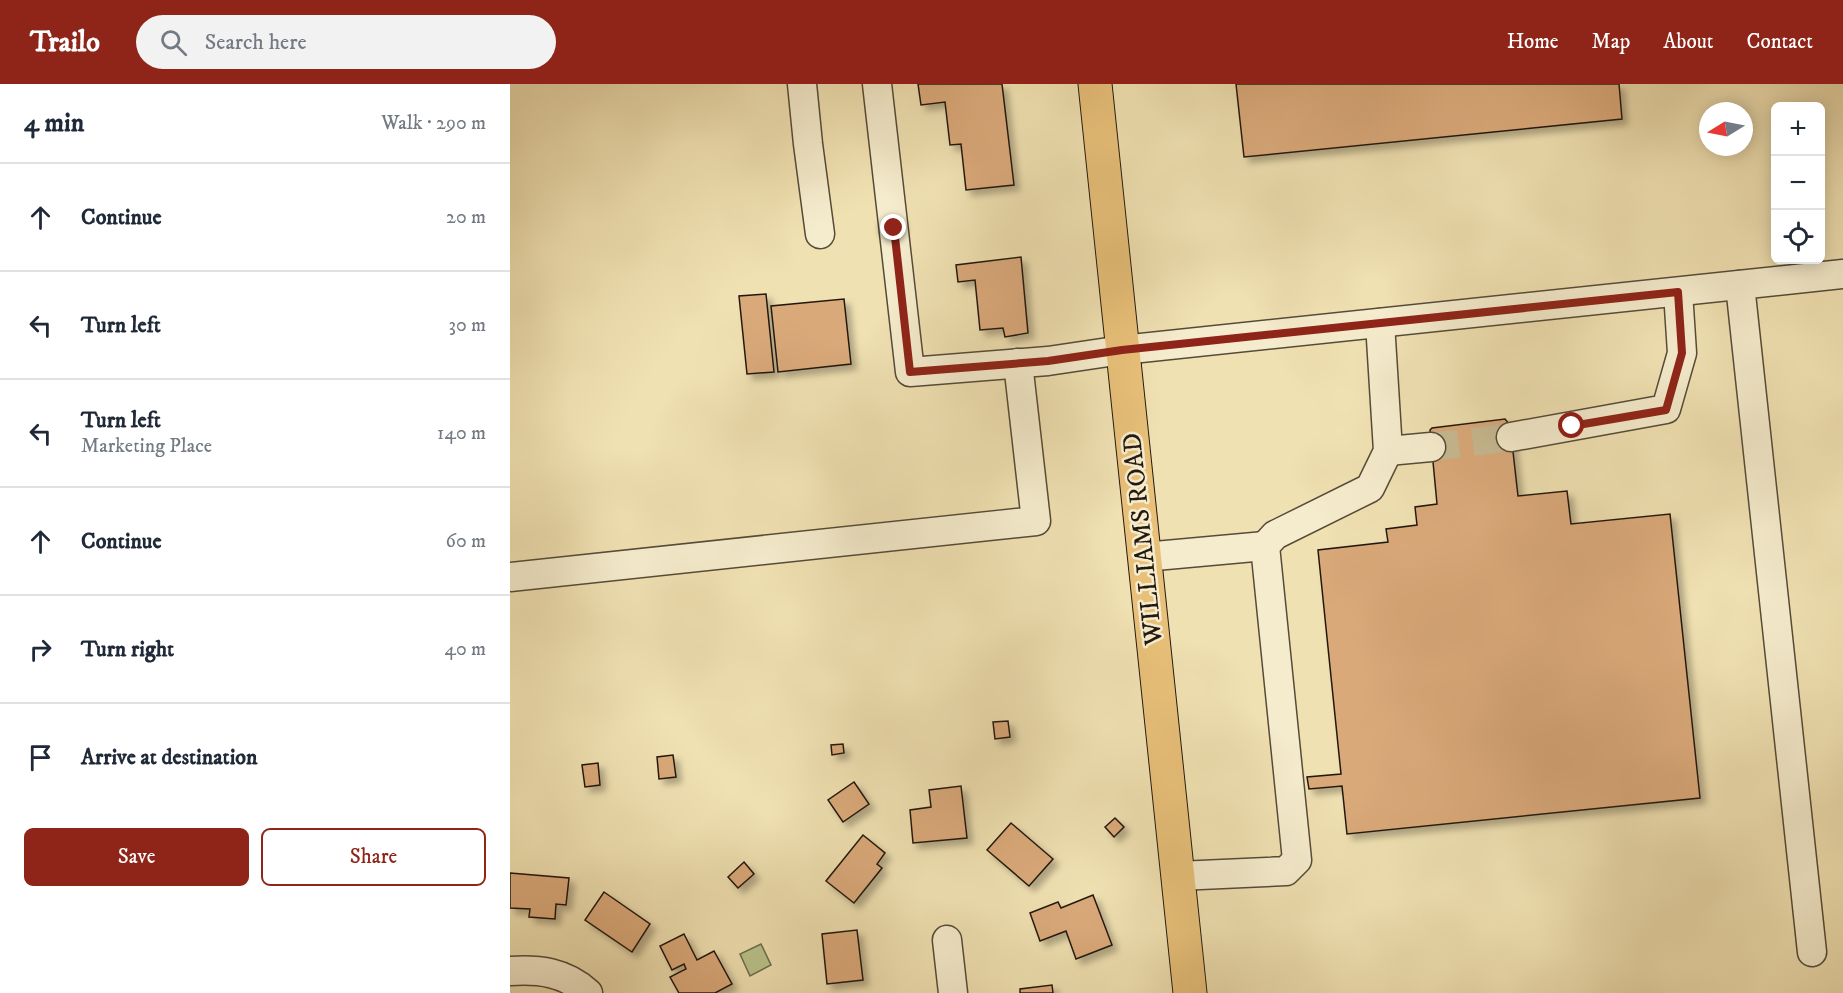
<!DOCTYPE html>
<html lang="en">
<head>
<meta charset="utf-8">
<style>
	:root { --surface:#fff; --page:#f2f2f3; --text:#1f2937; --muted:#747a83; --line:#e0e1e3; --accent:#8f2418 }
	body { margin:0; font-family:"IM FELL DW Pica",serif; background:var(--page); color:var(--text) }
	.controls { position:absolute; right:18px; top:18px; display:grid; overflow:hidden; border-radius:9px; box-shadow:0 3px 15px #0003 }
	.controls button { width:54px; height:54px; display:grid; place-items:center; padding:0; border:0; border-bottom:2px solid var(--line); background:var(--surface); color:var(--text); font:30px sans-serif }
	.compass { position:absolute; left:1189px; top:18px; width:54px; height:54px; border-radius:50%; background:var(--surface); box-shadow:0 3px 15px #0003; rotate:260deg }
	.stop { position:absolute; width:18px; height:18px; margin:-14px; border:4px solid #8f2418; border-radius:50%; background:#fff }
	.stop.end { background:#8f2418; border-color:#fff; box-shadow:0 2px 6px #0008 }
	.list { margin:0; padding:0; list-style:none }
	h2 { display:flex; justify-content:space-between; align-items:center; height:78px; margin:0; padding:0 24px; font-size:26px }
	h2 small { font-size:20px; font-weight:400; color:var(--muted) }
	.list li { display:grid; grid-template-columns:39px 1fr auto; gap:18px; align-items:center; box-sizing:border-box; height:108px; padding:0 24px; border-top:2px solid var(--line) }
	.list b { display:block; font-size:22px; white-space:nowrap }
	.list p { margin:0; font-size:20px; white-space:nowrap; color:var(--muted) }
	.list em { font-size:20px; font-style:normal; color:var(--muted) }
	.actions { display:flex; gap:12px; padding:18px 24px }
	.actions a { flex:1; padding:14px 0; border:2px solid var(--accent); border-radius:9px; text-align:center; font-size:21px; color:var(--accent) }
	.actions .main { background:var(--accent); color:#fff }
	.icon { flex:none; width:33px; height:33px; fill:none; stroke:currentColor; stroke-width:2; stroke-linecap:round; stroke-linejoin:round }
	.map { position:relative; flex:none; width:1333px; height:909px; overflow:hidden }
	header { display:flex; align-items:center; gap:36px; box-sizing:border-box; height:84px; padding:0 30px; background:var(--accent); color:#fff }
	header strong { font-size:28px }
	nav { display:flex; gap:33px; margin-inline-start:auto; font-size:21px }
	.search { width:420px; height:54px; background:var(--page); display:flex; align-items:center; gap:15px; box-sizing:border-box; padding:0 21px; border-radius:33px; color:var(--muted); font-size:22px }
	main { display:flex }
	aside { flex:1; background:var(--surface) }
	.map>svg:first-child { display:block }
</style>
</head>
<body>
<header>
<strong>Trailo</strong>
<div class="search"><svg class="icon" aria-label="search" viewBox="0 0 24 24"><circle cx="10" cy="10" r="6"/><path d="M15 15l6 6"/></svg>Search here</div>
<nav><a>Home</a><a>Map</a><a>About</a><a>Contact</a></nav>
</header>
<main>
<aside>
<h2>4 min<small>Walk · 290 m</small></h2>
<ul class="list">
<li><svg class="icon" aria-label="ahead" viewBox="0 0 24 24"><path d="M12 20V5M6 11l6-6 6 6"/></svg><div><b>Continue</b></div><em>20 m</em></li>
<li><svg class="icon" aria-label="left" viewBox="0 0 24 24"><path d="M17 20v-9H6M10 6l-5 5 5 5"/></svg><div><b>Turn left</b></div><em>30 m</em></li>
<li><svg class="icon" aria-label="left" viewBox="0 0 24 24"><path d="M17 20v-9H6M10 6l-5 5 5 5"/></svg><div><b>Turn left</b><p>Marketing Place</p></div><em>140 m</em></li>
<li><svg class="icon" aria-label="ahead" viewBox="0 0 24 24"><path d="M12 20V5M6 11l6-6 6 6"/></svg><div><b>Continue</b></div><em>60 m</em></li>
<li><svg class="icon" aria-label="right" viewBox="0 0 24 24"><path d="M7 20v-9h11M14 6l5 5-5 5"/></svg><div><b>Turn right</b></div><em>40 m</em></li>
<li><svg class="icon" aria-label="arrive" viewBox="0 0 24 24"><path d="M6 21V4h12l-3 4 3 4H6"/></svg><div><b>Arrive at destination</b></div></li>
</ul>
<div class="actions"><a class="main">Save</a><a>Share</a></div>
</aside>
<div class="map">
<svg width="1333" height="909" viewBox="0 0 1333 909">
	<defs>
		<filter id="shadow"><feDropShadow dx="5.5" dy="5.5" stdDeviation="3" flood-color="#0004"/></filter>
	</defs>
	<rect width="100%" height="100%" fill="#f0e1b2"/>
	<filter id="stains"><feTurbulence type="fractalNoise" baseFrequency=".00333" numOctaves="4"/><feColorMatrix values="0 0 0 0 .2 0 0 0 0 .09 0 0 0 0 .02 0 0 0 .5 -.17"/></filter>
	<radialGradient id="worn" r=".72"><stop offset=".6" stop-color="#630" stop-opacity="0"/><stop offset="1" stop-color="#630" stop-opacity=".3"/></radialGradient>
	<path fill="#bac38c" stroke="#6e6e4e" stroke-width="1.5" d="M251,860L261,881L240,892L230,870Z"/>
	<g fill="#daa97a" stroke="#231910" stroke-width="1.5" filter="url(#shadow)">
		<path d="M408,0H492L504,101L456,106L451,60L440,61L435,18L411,21Z"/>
		<path d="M726,0H1109L1112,35L734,73Z"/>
		<path d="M511,173L518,249L495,253L493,244L470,246L465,196L448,198L446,181Z"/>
		<path d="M256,210L264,288L237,290L229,212Z"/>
		<path d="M334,215L341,280L268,288L261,222Z"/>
		<path d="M995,335L1000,341L1008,412L1057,407L1061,440L1160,430L1190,714L837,750L832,702L799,705L797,693L831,690L808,466L878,458L876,445L907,441L905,423L927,420L920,346L922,344Z"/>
		<path d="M498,637L500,653L485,655L483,638Z"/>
		<path d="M333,660L334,669L322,671L321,661Z"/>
		<path d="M163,671L166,693L149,695L147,673Z"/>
		<path d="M88,679L90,701L75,703L72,681Z"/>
		<path d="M344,698L359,720L333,738L318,716Z"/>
		<path d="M451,702L457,754L403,759L400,726L421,723L419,706Z"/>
		<path d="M605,734L614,743L604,753L595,743Z"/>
		<path d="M501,739L543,775L519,802L477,766Z"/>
		<path d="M353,751L375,769L367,780L372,784L344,819L316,797Z"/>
		<path d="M234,778L244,790L228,804L218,793Z"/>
		<path d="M0,789L59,794L56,821L46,820L45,835L19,833L20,825L0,824Z"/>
		<path d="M94,808L140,840L122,868L75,836Z"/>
		<path d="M583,811L602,861L566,875L556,847L530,857L520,829L548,818L551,824Z"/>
		<path d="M347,846L353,896L317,900L312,850Z"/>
		<path d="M174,850L187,876L204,867L222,900L205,909H169L160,893L176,885L174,880L162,886L150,862Z"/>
		<path d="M542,901L543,909H510V905Z"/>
	</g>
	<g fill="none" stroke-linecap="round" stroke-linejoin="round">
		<path stroke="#c7b992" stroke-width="28" stroke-dasharray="28 14" stroke-linecap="butt" d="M921,363L1001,353"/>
		<defs>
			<g id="minor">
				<path d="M292,0L298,60L310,150"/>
				<path d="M367,0L400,288L538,277L612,266L1333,190"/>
				<path d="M1230,201L1302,868"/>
				<path d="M1001,353L1156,325L1172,269L1168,208"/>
				<path d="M878,367L921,363"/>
				<path d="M634,473L755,462"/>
				<path d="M0,493L526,437L508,279"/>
				<path d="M668,792L776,787L787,776L755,462L765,451L860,404L878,367L870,239"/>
				<path d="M437,856L443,909"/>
				<path d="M0,887C29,885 55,888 78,909"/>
			</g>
			<path id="major" d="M585,0L680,909"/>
		</defs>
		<use href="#minor" stroke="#564b38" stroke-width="31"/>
		<use href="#major" stroke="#231910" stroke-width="35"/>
		<use href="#minor" stroke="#f5eccd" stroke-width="28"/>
		<use href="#major" stroke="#e8c079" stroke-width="33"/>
	</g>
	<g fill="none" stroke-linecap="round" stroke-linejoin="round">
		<path stroke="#8f2418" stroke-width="8" d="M384,144L400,288L538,277L612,266L1168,208L1172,269L1156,326L1062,342"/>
	</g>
	<g text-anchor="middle" stroke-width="5" stroke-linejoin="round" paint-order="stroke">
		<g font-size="26" fill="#231910" stroke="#f5eccd">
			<text transform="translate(632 455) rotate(-96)" y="9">WILLIAMS ROAD</text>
		</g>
	</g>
	<rect width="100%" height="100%" filter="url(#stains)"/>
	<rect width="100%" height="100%" fill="url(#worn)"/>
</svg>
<div class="controls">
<button>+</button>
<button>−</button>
<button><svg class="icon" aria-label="locate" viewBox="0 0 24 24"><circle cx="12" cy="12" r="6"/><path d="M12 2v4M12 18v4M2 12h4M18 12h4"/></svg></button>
</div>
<svg class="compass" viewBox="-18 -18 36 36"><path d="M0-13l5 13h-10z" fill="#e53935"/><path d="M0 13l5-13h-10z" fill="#747a83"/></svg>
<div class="stop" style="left:1062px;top:342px"></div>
<div class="stop end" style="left:384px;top:144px"></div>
</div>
</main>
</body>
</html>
